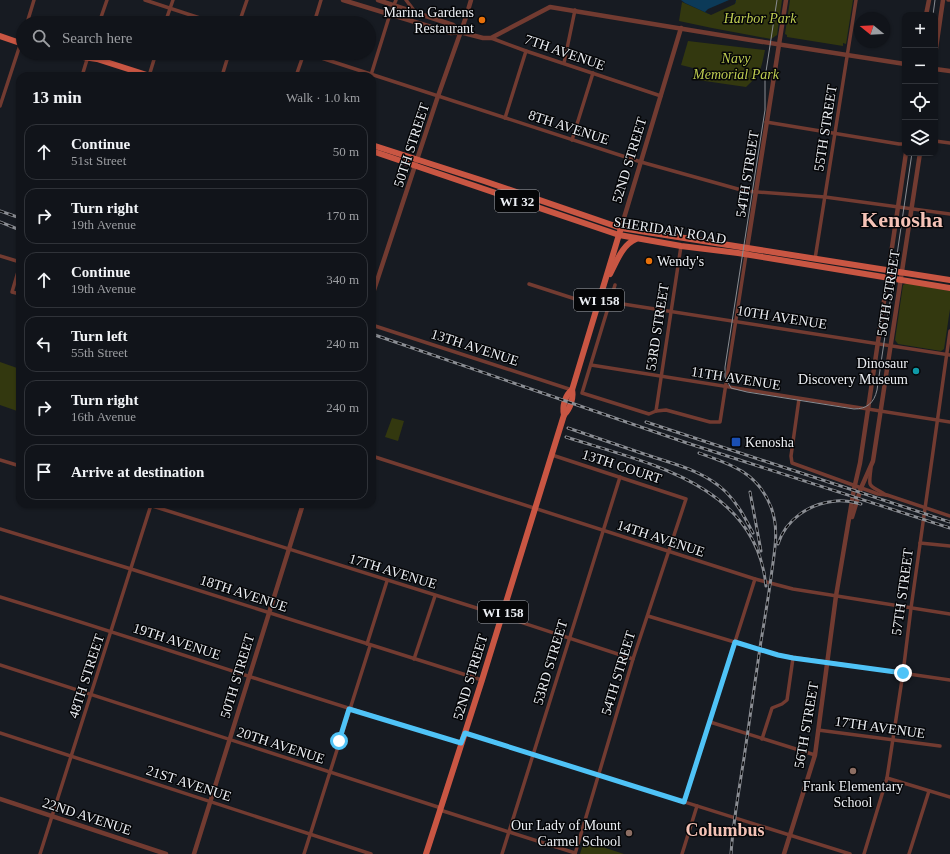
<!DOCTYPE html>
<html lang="en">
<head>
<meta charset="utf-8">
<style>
	:root { --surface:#11141a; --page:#1a1d23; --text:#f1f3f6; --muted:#9c9ea2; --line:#303339 }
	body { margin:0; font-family:Georgia,serif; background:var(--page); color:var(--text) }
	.controls { position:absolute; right:12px; top:12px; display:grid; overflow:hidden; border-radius:8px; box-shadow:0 1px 3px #0004 }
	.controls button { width:36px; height:36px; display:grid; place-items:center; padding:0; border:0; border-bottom:1px solid var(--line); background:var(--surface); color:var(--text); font:20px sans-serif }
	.compass { position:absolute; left:854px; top:12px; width:36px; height:36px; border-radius:50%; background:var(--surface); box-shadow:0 1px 3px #0004; rotate:288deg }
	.stop { position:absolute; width:12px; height:12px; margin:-9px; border:3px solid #4fc3f7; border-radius:50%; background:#fff }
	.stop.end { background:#4fc3f7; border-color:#fff; box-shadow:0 1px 4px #0008 }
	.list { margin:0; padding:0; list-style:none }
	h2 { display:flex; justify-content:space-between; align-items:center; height:52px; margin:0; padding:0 16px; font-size:17px }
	h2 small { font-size:13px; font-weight:400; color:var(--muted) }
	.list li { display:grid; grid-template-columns:26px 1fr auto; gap:12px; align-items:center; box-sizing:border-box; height:56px; margin:0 8px 8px; padding:0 8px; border:1px solid var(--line); border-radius:12px }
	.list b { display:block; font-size:15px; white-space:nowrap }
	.list p { margin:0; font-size:13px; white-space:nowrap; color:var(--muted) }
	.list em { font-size:13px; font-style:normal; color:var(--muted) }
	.icon { flex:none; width:22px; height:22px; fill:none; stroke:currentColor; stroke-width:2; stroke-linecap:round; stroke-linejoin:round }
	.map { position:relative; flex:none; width:950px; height:854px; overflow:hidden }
	.search { position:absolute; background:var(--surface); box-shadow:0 1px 3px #0004; left:16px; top:16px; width:360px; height:44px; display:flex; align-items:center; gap:10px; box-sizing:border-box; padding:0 14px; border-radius:22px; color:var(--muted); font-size:15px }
	.panel { position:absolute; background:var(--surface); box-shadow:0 1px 3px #0004; left:16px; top:72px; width:360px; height:436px; border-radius:12px }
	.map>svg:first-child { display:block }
</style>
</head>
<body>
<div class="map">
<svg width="950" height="854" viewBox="0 0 950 854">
	<rect width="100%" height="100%" fill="#171b22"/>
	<g fill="#33380f">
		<path d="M736,0H782L777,35L771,39L712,28L679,21L682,2L709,14L736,2Z"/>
		<path d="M790,0H853L846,44L843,43V46L787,37V35L785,34Z"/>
		<path d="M688,41L765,50C761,69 761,74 746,87L698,80L701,70L681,65Z"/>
		<path d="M907,283L950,291V309L944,349L941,351L898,344L895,340L903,285Z"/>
		<path d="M0,362L20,369V412L0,405Z"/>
		<path d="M392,418L404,421L398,441L385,437Z"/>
		<path d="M584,841L624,854H580Z"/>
	</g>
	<path fill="#0c3a58" d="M681,0H736V2L709,14L685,3Z"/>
	<path fill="#171b22" d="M729,0H736L735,4L711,15L705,12L708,9Z"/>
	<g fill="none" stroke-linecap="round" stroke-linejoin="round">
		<g stroke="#723b31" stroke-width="3.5">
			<path d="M145,0L215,23"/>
			<path d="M406,0L416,13"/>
			<path d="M948,0H950"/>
			<path d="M27,23L34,0"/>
			<path d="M99,23L107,0"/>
			<path d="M165,23L173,0"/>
			<path d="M239,23L247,0"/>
			<path d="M314,23L321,0"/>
			<path d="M491,38L526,51L661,96"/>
			<path d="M306,53L641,162L745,191L825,197L950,214"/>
			<path d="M564,63L575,10"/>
			<path d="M371,75L390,14L396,0"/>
			<path d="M82,76L89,53"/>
			<path d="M149,76L156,53"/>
			<path d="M222,76L229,53"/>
			<path d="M296,76L304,53"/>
			<path d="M0,106L23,36"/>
			<path d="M505,118L526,51"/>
			<path d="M766,122L899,144H905"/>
			<path d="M572,140L593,73"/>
			<path d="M935,141L950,143"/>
			<path d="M0,256L20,262"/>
			<path d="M815,259L856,0"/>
			<path d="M20,265L12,292L20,294"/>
			<path d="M529,284L597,306"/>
			<path d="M615,285L582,393L649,414L656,411L666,410L710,422H720L746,255"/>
			<path d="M610,302L950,355"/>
			<path d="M372,325L572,390"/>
			<path d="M591,365L950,422"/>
			<path d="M799,399L791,456L792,463L878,494L887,495L950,516"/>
			<path d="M656,411L681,246"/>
			<path d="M552,455L686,499L633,659L575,854"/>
			<path d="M372,456L755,579L793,589L950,614"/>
			<path d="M0,460L20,466"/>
			<path d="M871,468C868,490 869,484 886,495"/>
			<path d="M146,504L502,616L633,659"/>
			<path d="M0,529L131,569L482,680"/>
			<path d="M920,543L950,546"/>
			<path d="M0,597C154,644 307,697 461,743"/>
			<path d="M648,616L778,655L950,680"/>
			<path d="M367,644L387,581"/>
			<path d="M414,659L435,596"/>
			<path d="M0,665L441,808"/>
			<path d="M710,722L815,755"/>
			<path d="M818,730L940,746"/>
			<path d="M0,733L371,854"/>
			<path d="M465,733L850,854"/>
			<path d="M762,739L772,708L782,704L787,700L793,658"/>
			<path d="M887,778L950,797"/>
			<path d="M684,802L755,579"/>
			<path d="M440,810L575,853"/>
			<path d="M40,854L151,505"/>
			<path d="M304,854L370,646"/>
			<path d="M502,854L620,477"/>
			<path d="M682,854L697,806"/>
			<path d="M864,854L887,778L903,673L911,608L950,331"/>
			<path d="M909,854L929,791"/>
		</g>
		<g stroke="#723b31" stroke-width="4.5">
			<path d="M343,0L451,33L460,32L483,38H491L550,7L744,39L905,64"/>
			<path d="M378,0L453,25L460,32"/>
			<path d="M926,15L929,0"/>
			<path d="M935,55L943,0"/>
			<path d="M935,69L950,71"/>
			<path d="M621,228L681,28"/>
			<path d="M746,255L786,0"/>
			<path d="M372,296L438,96L466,17L471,0"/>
			<path d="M852,517L861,488L873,461L920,153"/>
			<path d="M0,799L166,854"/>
			<path d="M194,854L303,504"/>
			<path d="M784,854L815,755L836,596L854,489L860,463L906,153"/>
		</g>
		<g stroke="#c95643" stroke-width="6">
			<path d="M0,36L23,44"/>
			<path d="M55,53L97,59L150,76"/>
			<path d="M372,145L484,181L621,228L950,280"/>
			<path d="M372,151L619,235L681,246L738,253L950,288"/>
			<path d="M610,274C617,261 622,245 636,239"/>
			<path d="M564,415C562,407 565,395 572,390"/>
			<path d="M426,854L482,680L564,415C570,409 574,398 572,390L621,228"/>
		</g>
		<g stroke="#8a8d93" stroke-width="1">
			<path d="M777,0L765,78V110L725,367V377L731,388L747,392L854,409C867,409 874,403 877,390L912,153"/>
			<path d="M933,15L935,0"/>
		</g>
		<defs>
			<g id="rail">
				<path d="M0,211L20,218"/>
				<path d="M0,222L20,230"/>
				<path d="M372,334L687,443L950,528"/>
				<path d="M646,422L950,522"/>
				<path d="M568,428C595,437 621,446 647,455C674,464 705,471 726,492C738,504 745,518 753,533"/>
				<path d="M566,437C646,463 756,483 766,586"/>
				<path d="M699,453C731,464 758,473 771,507C779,528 775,548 772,570C769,594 765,617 761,641C755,680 750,719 744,758C739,790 733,822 731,854"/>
				<path d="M750,492L761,551"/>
				<path d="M778,544C786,519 810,503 836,501C844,500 853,502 861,504"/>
			</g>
		</defs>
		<use href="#rail" stroke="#8a8d93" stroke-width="3"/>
		<use href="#rail" stroke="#050608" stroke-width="1.5" stroke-dasharray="4.5" stroke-linecap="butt"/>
	</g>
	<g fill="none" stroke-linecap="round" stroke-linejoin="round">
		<path stroke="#4fc3f7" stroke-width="5" d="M339,741L349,709L461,743L465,733L684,802L735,642L778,655L793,658L903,673"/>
	</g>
	<g fill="#e8710a" stroke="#050608" stroke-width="1.5">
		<circle cx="482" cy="20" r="4"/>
		<circle cx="649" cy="261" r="4"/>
	</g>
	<circle fill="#0f9aa8" stroke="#050608" stroke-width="1.5" cx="916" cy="371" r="4"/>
	<rect fill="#1a4fb4" stroke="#050608" stroke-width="1.5" x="731" y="437" width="10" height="10" rx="2"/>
	<g fill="#8d6e63" stroke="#050608" stroke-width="1.5">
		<circle cx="853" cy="771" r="4"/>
		<circle cx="629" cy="833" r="4"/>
	</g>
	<g text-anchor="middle" stroke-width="3" stroke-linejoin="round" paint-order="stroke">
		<g fill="#050608" stroke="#a6a8ac" stroke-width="1">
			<rect x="495" y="190" width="44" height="22" rx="3"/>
			<rect x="574" y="289" width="50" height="22" rx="3"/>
			<rect x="478" y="601" width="50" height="22" rx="3"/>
		</g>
		<g font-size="13" font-weight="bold" fill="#ebeef3">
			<text x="517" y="206">WI 32</text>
			<text x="599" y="305">WI 158</text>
			<text x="503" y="617">WI 158</text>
		</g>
		<g font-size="14" fill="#ebeef3" stroke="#050608" text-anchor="end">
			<text x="474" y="17">Marina Gardens<tspan x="474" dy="16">Restaurant</tspan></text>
			<text x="657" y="266" text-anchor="start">Wendy's</text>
			<text x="908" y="368">Dinosaur<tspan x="908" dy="16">Discovery Museum</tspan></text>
			<text x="745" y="447" text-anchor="start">Kenosha</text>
			<text x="853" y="791" text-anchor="middle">Frank Elementary<tspan x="853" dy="16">School</tspan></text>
			<text x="621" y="830">Our Lady of Mount<tspan x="621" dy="16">Carmel School</tspan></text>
		</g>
		<g font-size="14" font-style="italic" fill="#bfcd51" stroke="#050608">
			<text x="760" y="23">Harbor Park</text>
			<text x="736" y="63">Navy<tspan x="736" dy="16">Memorial Park</tspan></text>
		</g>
		<g font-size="14" fill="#ebeef3" stroke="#050608">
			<text transform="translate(565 52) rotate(19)" y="5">7TH AVENUE</text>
			<text transform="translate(569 127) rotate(18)" y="5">8TH AVENUE</text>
			<text transform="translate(825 128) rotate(-81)" y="5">55TH STREET</text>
			<text transform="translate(411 145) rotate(-72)" y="5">50TH STREET</text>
			<text transform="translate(629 160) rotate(-73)" y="5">52ND STREET</text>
			<text transform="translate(747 174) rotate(-81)" y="5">54TH STREET</text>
			<text transform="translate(670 230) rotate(9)" y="5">SHERIDAN ROAD</text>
			<text transform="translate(888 293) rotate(-81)" y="5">56TH STREET</text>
			<text transform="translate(782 317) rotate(9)" y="5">10TH AVENUE</text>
			<text transform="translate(657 327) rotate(-81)" y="5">53RD STREET</text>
			<text transform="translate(475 347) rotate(18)" y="5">13TH AVENUE</text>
			<text transform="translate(736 378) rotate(9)" y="5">11TH AVENUE</text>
			<text transform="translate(622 466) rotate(18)" y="5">13TH COURT</text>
			<text transform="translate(661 538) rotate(18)" y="5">14TH AVENUE</text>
			<text transform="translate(393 571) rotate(17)" y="5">17TH AVENUE</text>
			<text transform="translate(902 592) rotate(-82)" y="5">57TH STREET</text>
			<text transform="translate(244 593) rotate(18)" y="5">18TH AVENUE</text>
			<text transform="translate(177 641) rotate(18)" y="5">19TH AVENUE</text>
			<text transform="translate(550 662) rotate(-73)" y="5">53RD STREET</text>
			<text transform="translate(618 673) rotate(-73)" y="5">54TH STREET</text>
			<text transform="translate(86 676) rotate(-72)" y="5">48TH STREET</text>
			<text transform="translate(237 676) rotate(-73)" y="5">50TH STREET</text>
			<text transform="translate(470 677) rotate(-73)" y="5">52ND STREET</text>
			<text transform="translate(806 725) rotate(-80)" y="5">56TH STREET</text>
			<text transform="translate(880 727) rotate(8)" y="5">17TH AVENUE</text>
			<text transform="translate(281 745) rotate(18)" y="5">20TH AVENUE</text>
			<text transform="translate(189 783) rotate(18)" y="5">21ST AVENUE</text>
			<text transform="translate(87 816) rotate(18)" y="5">22ND AVENUE</text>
		</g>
		<g font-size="18" font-weight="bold" fill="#f5c3b7" stroke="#050608">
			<text x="725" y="836">Columbus</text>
		</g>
		<g font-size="22" font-weight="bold" fill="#f5c3b7" stroke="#050608">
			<text x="902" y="227">Kenosha</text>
		</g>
	</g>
</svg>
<div class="controls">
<button>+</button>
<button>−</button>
<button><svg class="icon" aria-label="locate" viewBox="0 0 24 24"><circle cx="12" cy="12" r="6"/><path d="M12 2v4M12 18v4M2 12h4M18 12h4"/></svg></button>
<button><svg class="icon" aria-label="layers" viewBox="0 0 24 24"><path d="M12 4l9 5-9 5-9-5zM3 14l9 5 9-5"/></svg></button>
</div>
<svg class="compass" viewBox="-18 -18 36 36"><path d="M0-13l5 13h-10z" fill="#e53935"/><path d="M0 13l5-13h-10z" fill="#9c9ea2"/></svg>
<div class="stop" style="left:339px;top:741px"></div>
<div class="stop end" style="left:903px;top:673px"></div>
<div class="search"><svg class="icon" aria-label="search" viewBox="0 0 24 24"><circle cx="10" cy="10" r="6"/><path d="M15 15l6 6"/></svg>Search here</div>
<section class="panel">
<h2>13 min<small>Walk · 1.0 km</small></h2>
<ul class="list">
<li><svg class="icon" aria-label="ahead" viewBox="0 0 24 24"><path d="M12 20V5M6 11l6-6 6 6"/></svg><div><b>Continue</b><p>51st Street</p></div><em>50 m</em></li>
<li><svg class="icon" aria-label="right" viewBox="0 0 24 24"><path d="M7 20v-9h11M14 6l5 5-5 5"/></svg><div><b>Turn right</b><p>19th Avenue</p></div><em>170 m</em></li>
<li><svg class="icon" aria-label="ahead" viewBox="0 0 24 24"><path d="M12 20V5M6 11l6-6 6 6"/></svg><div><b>Continue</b><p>19th Avenue</p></div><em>340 m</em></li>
<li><svg class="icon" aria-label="left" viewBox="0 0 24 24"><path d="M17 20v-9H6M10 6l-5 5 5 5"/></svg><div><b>Turn left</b><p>55th Street</p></div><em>240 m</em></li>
<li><svg class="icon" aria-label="right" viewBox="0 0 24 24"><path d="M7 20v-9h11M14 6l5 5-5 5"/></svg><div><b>Turn right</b><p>16th Avenue</p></div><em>240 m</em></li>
<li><svg class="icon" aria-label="arrive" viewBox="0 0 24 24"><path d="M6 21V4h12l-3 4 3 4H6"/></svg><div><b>Arrive at destination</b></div></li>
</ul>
</section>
</div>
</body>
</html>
